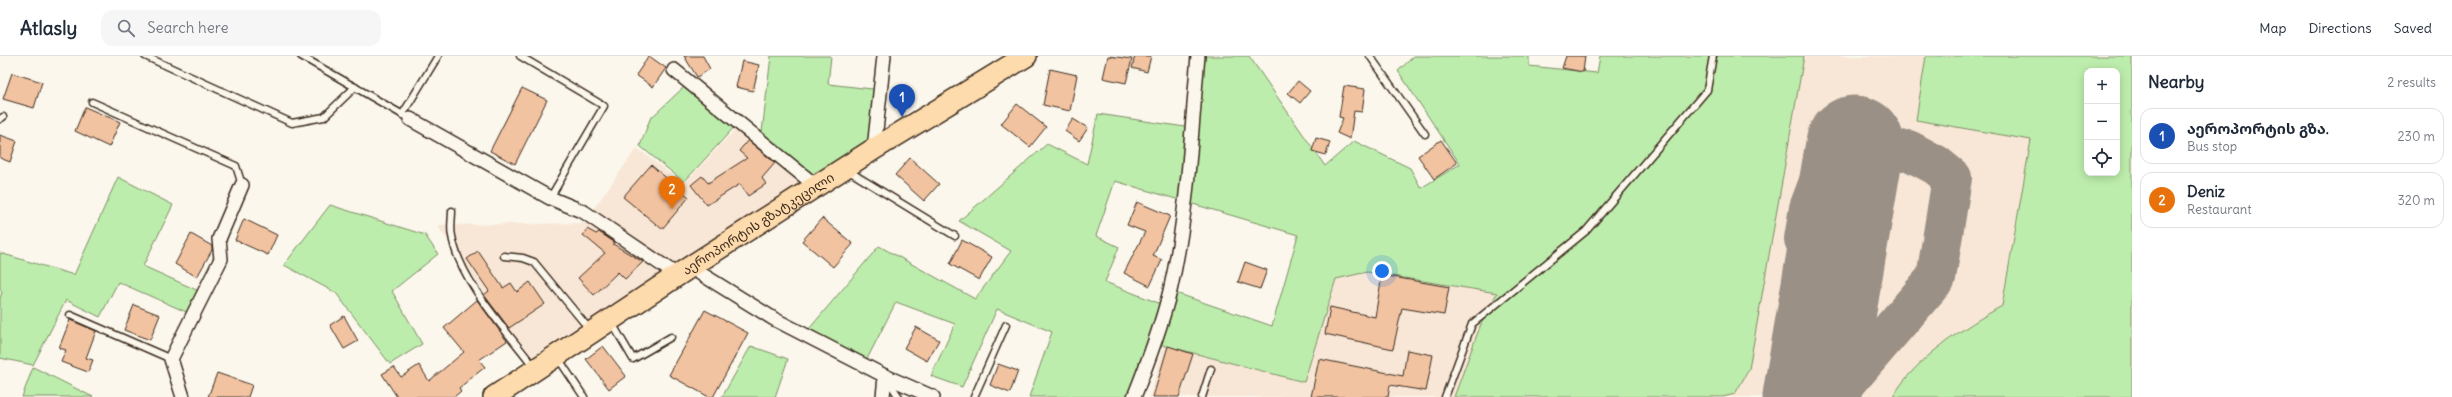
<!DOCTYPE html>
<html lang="en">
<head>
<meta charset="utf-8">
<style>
	:root { --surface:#fff; --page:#f6f6f7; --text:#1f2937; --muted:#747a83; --line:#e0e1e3; --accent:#db2777 }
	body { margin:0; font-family:Delius,"Noto Sans Georgian",sans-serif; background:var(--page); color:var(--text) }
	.controls { position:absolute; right:12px; top:12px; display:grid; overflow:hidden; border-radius:8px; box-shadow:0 2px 10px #0003 }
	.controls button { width:36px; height:36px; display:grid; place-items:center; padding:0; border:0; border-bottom:1px solid var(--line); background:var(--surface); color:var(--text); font:20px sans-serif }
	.you { position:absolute; left:1382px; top:215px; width:14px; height:14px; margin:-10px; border:3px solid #fff; border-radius:50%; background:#1a73e8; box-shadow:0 0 0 6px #1a73e833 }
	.badge { display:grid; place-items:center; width:26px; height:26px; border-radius:50%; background:var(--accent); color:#fff; font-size:13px; font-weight:700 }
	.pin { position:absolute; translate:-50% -33px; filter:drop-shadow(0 1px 2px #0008) }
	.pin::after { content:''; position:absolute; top:21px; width:14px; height:12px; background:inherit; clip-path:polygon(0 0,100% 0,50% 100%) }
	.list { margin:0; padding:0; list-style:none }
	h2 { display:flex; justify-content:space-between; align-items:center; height:52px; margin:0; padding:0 16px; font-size:17px }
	h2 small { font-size:13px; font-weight:400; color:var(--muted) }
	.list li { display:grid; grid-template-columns:26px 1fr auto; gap:12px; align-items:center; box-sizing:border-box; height:56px; margin:0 8px 8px; padding:0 8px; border:1px solid var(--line); border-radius:12px }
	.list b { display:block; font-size:15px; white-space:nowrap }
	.list p { margin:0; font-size:13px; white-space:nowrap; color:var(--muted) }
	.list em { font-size:13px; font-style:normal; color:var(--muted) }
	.icon { flex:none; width:22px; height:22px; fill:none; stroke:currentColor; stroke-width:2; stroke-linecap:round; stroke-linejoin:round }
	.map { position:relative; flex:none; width:2132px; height:341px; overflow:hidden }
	header { display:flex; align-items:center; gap:24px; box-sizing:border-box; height:56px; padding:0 20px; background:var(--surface); border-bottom:1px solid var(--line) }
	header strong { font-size:19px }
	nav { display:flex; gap:22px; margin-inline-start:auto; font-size:14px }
	.search { width:280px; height:36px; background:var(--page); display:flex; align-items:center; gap:10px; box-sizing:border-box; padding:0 14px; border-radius:12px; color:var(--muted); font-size:15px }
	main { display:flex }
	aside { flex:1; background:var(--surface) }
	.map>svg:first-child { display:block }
</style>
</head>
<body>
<header>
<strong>Atlasly</strong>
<div class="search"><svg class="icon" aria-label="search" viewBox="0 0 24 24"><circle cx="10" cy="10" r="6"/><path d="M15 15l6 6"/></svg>Search here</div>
<nav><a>Map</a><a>Directions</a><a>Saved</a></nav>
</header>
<main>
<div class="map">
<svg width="2132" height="341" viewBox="0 0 2132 341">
	<rect width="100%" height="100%" fill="#fbf7ec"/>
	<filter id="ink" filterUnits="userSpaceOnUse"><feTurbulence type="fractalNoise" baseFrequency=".025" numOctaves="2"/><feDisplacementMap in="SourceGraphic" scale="8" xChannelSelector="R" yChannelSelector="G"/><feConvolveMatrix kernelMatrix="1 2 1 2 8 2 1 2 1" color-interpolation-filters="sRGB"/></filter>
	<g filter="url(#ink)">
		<g fill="#f8e7d6" fill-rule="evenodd">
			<path d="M1697,0H2132V341H1149L1164,289L1304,326L1336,223L1366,216L1497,237ZM2087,15H2117V117H2087Z"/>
			<path d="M739,69L813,129L678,215L589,159L637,92L684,128Z"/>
			<path d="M589,167L673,219L535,310L437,169Z"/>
		</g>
		<g fill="#bdedac" stroke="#7c8c65" fill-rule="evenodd">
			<path d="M771,0H831L828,28L881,34L874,93L816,130L761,85Z"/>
			<path d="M1198,0H1249L1325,110L1354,85L1410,112L1421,132L1460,108L1398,15L1414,0H1529V10L1597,17L1600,0H1804L1749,313L1735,338L1723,341H1454L1481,268L1497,237L1367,216L1336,223L1304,326L1155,287L1134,341H1029L1052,276L997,253L962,331L931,320L955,268L896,246L864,309L804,279L879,190L975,243L1011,195L959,165L1047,88L1087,108L1098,58L1192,72ZM1115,125L1298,179L1272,270L1170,235L1166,250L1105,226L1119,191L1096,180Z"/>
			<path d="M1926,0H2132V341H1893C1913,304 1966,270 2002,250L2031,84L1916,64ZM2087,15H2117V117H2087Z"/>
			<path d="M687,28L737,68L684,126L640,90L650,63Z"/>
			<path d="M118,121L173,149L143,210L201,236L191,258L118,226L100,261L66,244L33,309L0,302V243L2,235L0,234V197L74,219Z"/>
			<path d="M330,149L425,179L438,198L392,235L422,288L390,308L336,237L284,209Z"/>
			<path d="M751,290L788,303L775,341H722Z"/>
			<path d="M33,311L93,341H22Z"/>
		</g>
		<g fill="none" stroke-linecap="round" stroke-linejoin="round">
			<path stroke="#9b9085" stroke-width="40" d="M1830,235L1814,209L1804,183L1809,152L1818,128L1853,102L1908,94L1936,109L1952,122L1936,222L1834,341"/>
			<path stroke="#9b9085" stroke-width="99" d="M1812,341L1855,89"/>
		</g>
		<g fill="#f2c3a1" stroke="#3b2a1e">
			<path d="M649,0L666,12L653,31L636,19Z"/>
			<path d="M684,0H703L710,13L697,21Z"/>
			<path d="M1108,0L1132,3L1126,27L1103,22Z"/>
			<path d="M1135,0H1151L1147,16L1132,12Z"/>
			<path d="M1566,0H1585L1583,16L1562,12Z"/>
			<path d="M742,5L759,9L753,35L736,31Z"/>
			<path d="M1050,13L1077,19L1070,55L1043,49Z"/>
			<path d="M12,17L42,26L34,52L3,43Z"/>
			<path d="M1298,25L1310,35L1300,47L1288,37Z"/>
			<path d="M1344,30L1365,33L1362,56L1354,55L1350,83L1337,77L1343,62L1339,61Z"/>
			<path d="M522,32L547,44L515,108L490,95Z"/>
			<path d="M1017,48L1046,71L1030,91L1001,68Z"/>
			<path d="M85,51L120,66L109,91L75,75Z"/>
			<path d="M1073,63L1088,72L1079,85L1065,75Z"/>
			<path d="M0,79L17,85L10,106L0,102Z"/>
			<path d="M1316,82L1330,86L1326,99L1312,95Z"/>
			<path d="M748,84L775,107L762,122L766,128L748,140L740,128L707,149L691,129L702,120L708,127L747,102L739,95Z"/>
			<path d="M1441,84L1457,107L1434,123L1418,100Z"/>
			<path d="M910,102L939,128L924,145L895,119Z"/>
			<path d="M651,109L689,141L662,173L623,141Z"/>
			<path d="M1137,146L1170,160L1153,200L1162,204L1150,230L1124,217L1145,176L1127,169Z"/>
			<path d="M822,162L853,188L833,211L802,185Z"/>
			<path d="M244,163L277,179L268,199L235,184Z"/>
			<path d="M587,173L596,178L599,176L614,186L613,188L643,206L625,223L618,216L594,239L578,222L605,197L583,179Z"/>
			<path d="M191,178L212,190V194L197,221L175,208Z"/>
			<path d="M962,184L992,201L979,224L950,208Z"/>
			<path d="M478,195L503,232L511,227L517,236L530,226L545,248L509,272L484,239L489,235L467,203Z"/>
			<path d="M1245,206L1267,214L1260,233L1238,226Z"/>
			<path d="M1382,219L1449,231L1444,259L1402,252L1393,293L1325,278L1330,251L1375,261Z"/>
			<path d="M477,244L507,285L479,304L485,311L459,332L461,335L454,341H397L382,318L394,311L401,321L419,309L429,325L464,296L444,272Z"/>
			<path d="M134,249L160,259L150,284L124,274Z"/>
			<path d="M705,254L748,277L713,341H709L669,319Z"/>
			<path d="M344,260L358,285L344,293L330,269Z"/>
			<path d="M70,264L96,275L86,302L93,304L88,316L61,306L66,294L59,292Z"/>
			<path d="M916,271L939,284L927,305L904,292Z"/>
			<path d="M603,290L626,320L609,333L586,303Z"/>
			<path d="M1168,290L1193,298L1179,341H1153Z"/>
			<path d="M1407,294L1433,299L1426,335L1390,329L1388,341H1311L1319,303L1403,320Z"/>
			<path d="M998,308L1018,315L1010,337L990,329Z"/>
			<path d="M217,317L252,329L248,341H208Z"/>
		</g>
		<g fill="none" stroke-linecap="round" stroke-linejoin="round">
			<defs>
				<g id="service">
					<path d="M145,0L292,67L324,61L355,31"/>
					<path d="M301,0L410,63"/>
					<path d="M520,0L604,50L550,142"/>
					<path d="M1370,0L1425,78"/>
					<path d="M92,46L236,110L242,129"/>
					<path d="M402,59L438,0"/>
					<path d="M0,63L3,61"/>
					<path d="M847,114L955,180"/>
					<path d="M452,155C452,163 450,172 452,180C459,224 507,275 534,311"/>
					<path d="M504,200L523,202L534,206L590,274"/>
					<path d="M70,259L171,303"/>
					<path d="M612,267L633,303L671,281"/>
					<path d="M558,302L584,341"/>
					<path d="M887,323L899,341"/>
					<path d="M974,341L1006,269"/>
					<path d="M1202,341L1211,313"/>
					<path d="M1445,341L1472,268L1586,175L1707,34L1713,0"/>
				</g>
				<g id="minor">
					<path d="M674,14L816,130"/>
					<path d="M410,63L550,142L584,156L677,219"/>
					<path d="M874,93L884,0"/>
					<path d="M690,211L774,263L885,320L933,341"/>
					<path d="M183,341L171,303L221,203L219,183L242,129"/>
					<path d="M883,341L885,320"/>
					<path d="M1134,341C1148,306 1161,271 1170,235C1188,158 1191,78 1198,0"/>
				</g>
				<g id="trunk">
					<path id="s1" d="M494,341L690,211L874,93L1026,0"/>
				</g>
			</defs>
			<use href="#service" stroke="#3b2a1e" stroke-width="9"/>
			<use href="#minor" stroke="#3b2a1e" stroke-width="16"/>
			<use href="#trunk" stroke="#3b2a1e" stroke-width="24"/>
			<use href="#service" stroke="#fbf7ec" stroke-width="6"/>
			<use href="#minor" stroke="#fbf7ec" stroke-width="13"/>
			<use href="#trunk" stroke="#fedbac" stroke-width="21"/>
		</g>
	</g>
	<g text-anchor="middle" stroke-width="3" stroke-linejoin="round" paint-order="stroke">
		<g font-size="13" fill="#3b2a1e" stroke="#fbf7ec">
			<text dy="5" stroke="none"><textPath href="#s1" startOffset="316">აეროპორტის გზატკეცილი</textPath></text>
		</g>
	</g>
</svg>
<div class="controls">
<button>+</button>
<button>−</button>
<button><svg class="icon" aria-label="locate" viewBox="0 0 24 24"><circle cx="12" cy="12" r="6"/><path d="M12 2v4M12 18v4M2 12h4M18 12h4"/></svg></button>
</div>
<div class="you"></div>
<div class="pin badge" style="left:902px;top:61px;background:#1a4fb4">1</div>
<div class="pin badge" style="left:672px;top:153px;background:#e8710a">2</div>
</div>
<aside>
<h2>Nearby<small>2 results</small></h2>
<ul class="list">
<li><span class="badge" style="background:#1a4fb4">1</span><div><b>აეროპორტის გზა.</b><p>Bus stop</p></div><em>230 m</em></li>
<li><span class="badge" style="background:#e8710a">2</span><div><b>Deniz</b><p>Restaurant</p></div><em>320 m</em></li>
</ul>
</aside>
</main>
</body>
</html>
